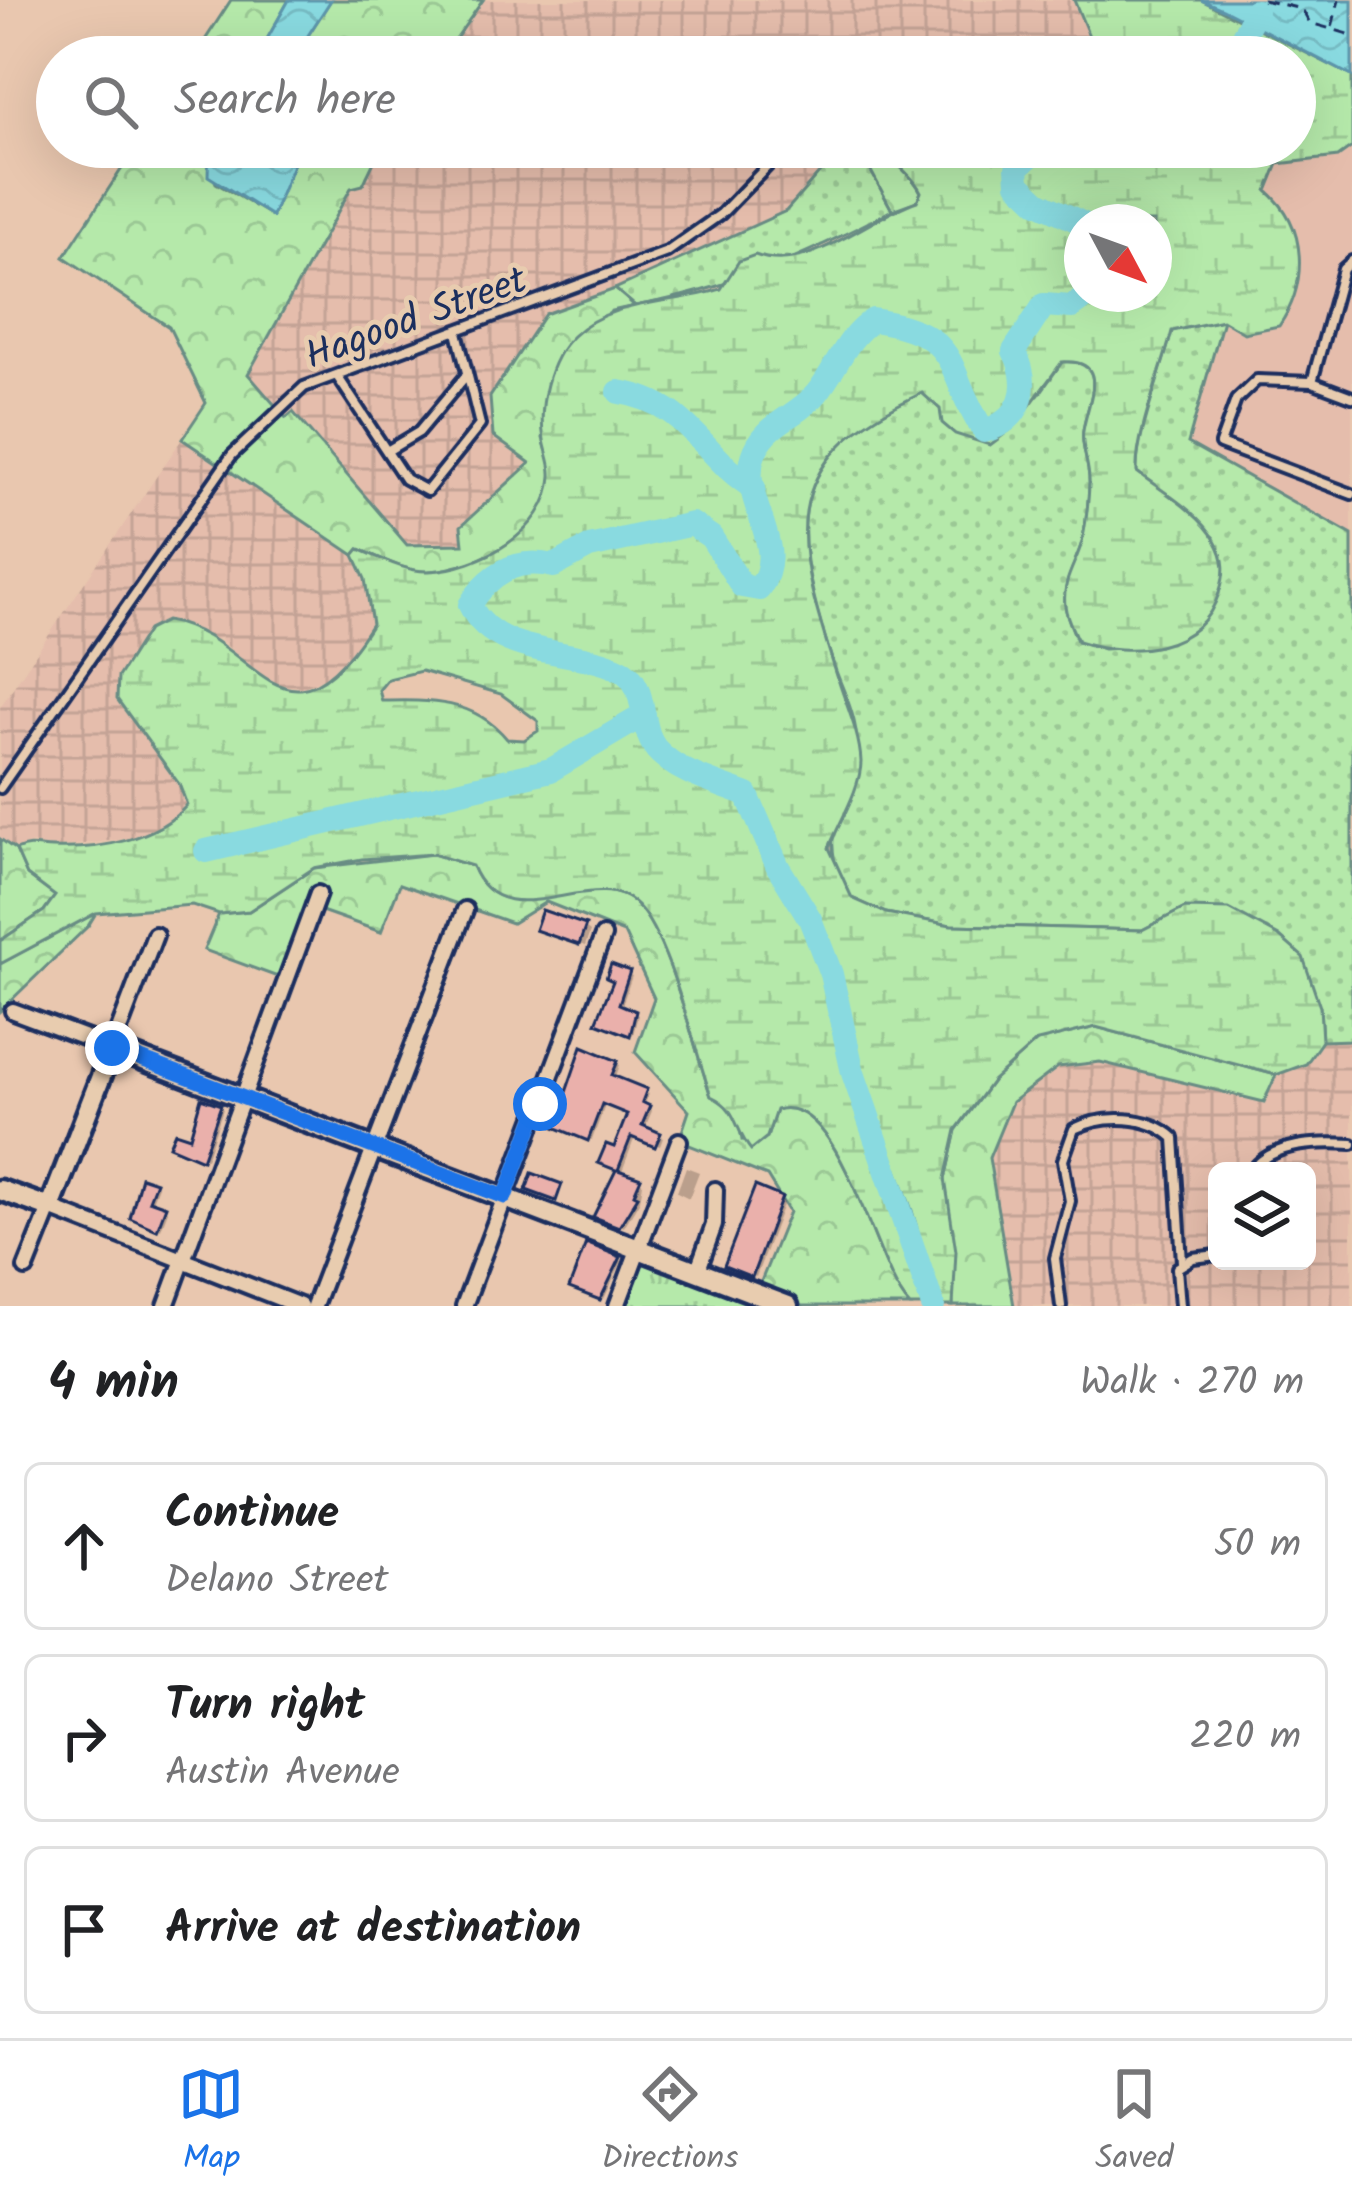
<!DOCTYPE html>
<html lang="en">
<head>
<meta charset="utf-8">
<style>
	:root { --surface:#fff; --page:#f2f2f2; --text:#202124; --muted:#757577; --line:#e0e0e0; --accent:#1a73e8 }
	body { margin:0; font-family:Kalam,sans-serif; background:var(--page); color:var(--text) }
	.controls { position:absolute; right:36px; bottom:36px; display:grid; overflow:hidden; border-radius:18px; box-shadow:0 12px 48px #0002 }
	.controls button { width:108px; height:108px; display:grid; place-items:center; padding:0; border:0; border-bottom:3px solid var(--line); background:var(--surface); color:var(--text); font:60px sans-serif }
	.compass { position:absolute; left:1064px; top:204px; width:108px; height:108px; border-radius:50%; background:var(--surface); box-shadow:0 12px 48px #0002; rotate:131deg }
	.stop { position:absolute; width:36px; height:36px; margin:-27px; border:9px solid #1a73e8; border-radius:50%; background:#fff }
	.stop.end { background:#1a73e8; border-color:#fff; box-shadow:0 3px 12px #0008 }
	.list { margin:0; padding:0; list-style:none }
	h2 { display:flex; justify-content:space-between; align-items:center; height:156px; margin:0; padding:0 48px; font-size:51px }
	h2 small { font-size:39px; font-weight:400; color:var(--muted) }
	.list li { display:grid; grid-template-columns:78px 1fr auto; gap:36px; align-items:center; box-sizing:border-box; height:168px; margin:0 24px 24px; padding:0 24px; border:3px solid var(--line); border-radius:18px }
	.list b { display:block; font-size:45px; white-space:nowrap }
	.list p { margin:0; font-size:39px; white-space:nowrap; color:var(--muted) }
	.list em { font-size:39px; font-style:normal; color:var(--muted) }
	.icon { flex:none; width:66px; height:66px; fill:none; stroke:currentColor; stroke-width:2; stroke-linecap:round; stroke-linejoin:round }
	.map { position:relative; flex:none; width:1352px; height:1306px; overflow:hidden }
	.search { position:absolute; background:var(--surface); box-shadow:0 12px 48px #0002; left:36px; right:36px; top:36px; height:132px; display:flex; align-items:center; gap:30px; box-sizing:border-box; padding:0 42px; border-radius:66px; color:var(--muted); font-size:45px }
	.sheet { height:732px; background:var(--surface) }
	nav { display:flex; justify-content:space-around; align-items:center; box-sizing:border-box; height:168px; border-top:3px solid var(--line); background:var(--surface); font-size:33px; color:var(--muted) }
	nav a { display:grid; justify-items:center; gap:6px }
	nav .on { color:var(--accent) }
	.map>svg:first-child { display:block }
</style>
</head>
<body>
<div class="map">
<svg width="1352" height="1306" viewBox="0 0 1352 1306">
	<defs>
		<pattern id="industrial-grid" width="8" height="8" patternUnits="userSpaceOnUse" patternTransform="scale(3)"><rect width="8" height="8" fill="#e5bdac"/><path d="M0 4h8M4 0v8" fill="none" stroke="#c4a396"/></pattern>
		<pattern id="grass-dots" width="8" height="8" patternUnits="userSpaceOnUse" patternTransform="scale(3)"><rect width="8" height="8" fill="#b5e9aa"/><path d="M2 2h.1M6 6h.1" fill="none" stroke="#9bc895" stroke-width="1.8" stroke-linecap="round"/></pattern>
		<pattern id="forest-crowns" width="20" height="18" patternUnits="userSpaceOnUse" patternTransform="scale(3)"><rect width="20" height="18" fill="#b5e9aa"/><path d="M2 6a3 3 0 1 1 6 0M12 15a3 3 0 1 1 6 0" fill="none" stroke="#9bc895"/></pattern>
		<pattern id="wetland-marsh" width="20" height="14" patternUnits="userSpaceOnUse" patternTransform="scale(3)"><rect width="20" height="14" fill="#b5e9aa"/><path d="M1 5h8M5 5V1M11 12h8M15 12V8" fill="none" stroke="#9bc895"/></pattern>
		<pattern id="park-tufts" width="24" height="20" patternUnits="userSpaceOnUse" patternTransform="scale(3)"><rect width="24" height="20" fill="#b5e9aa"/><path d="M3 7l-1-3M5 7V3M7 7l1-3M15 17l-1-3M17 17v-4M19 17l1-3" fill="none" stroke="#9bc895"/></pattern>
		<pattern id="water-waves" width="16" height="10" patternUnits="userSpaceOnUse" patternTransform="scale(3)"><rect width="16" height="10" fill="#89dae0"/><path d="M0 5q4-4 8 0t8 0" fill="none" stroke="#76bbc3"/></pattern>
	</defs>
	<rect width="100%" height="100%" fill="#e9c7af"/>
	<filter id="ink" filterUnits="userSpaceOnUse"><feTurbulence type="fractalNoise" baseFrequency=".00833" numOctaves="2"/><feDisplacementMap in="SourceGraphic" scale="24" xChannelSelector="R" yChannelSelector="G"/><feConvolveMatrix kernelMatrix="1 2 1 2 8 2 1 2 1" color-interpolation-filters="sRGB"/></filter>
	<g filter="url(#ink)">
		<path fill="#e5bdac" d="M1352,147V535L1188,443L1223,320L1278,164L1338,157Z"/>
		<g fill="url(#industrial-grid)" fill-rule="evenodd">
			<path d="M483,0H1074L1094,46L1089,57H443Z"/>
			<path d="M381,147H842L786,211L650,278L530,462L461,525L464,544L450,548L407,545L294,413L287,418L248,374L351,188L363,185Z"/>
			<path d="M182,439L354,555L365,579L372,625L344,669L304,687L266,684L219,638L117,698L179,784L187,805L175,819L141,837L52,848L32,843L16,850L0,839V707Z"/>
			<path d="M1352,1040V1306H1014L989,1158L1012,1102L1058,1067L1100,1062L1264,1102L1276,1075L1306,1064L1322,1041ZM1217,1171H1307V1261H1217Z"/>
		</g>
		<g fill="url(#grass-dots)" stroke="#688c84" stroke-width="3">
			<path d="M842,147H858L892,210C809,254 728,290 635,306L615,289L786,211Z"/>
			<path d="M1223,320L1188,443L1352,535V1040L1322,1041L1320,1007L1185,908L1142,930L951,925L886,913L852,898C819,851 836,820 848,768C851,758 857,743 856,733C854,710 840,684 833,663C791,530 778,458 922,393L940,409L1038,396L1062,362C1112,359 1087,403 1083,430C1080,447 1091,467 1089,486C1088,504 1086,525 1082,542C1076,564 1063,580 1065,605C1066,617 1073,630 1077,641L1104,649L1159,646L1214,537L1137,472C1135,439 1163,369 1172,331Z"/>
		</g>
		<g fill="url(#forest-crowns)" stroke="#688c84" stroke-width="3">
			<path d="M231,0H289L257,57H194Z"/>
			<path d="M331,0H483L443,57H294Z"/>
			<path d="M136,147H209L205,156L216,183L272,216L278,202V158L264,147H381L363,185L351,188L248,374L286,418L293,412L407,545L463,544L461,526L530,463L493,436L490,397L545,314L615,289L635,306L611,311L543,438C546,449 552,463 552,474C552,531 480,567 430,571C407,573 381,558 359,549L354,555L182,439L206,403L169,327L64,257Z"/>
			<path d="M858,147H888C896,169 912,173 921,192L917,201L892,210Z"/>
			<path d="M0,839L16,850L27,875L55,896L44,911L0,941Z"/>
			<path d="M433,854L472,866C502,942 593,860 637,905C669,937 694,1048 711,1096C731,1106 739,1117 742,1140L767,1137L776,1110C841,1090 874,1269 910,1306H788L756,1294L789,1212L767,1176L679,1141L689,1111L635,1052L654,998L624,933L546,902L512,923L400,884L381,932L313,908L286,980L204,950L219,914L249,911L314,868Z"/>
			<path d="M96,913L88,926L0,1011V964Z"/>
			<path d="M1096,1027L1276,1075L1264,1102L1100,1062L1058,1067L1012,1102L989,1158L1014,1306H953L945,1179L956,1130L992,1081L1037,1041Z"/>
		</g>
		<path fill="url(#wetland-marsh)" stroke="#688c84" stroke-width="3" fill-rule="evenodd" d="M1074,0H1201L1352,76V147L1338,157L1278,164L1267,191C1308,226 1308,284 1279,326L1244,333L1222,320L1172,331C1162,371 1135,436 1137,472C1162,491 1200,513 1215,540C1226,559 1226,573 1219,593C1200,652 1131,658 1078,641C1073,630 1066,617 1065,605C1062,580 1076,564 1082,542C1086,525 1088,504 1089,486C1091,467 1080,447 1083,431C1087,403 1112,358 1062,362L1014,427L990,445L955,434L942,423L940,409L922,393C767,463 795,545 839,682C847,707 860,735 861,762C861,787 839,823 829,848L852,898L886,913L951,925L1142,930L1185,908L1229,909L1279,936L1303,957L1320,1007L1322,1041L1306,1064L1276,1075L1096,1027L1037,1041L992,1081L956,1130L945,1179L956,1251L953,1306H910C874,1270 841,1090 776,1110L767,1137L751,1150C734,1130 739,1109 711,1096C694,1048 669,938 637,905C595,862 503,943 472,866L433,854L362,859L314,868L249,911L219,914L192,905L96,913L0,964V941L44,911L55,896L27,875L16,850C32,843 37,848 53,848C98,850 157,840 187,805L179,784L117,699L118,677L148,630L166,621C258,635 282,765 372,624L365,579L354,555L359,549C380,558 406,572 429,571C480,569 548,531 551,476C552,465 546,452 544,440C538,407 548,360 573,336C612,298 672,305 721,289L739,261L755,255C809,275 866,218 917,201L921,192C912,173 896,169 888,147C926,147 961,157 997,147H1295V57H1089L1093,46ZM1082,222H1154V294H1082ZM421,671L501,694L538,721V731L524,740L507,739C474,699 430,700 382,701L379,690L388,679Z"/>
		<path fill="url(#park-tufts)" stroke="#688c84" stroke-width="3" d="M638,1250L788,1306H617Z"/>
		<g fill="url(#water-waves)" stroke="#5d96ac" stroke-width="3">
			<path d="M289,0H331L294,57H257Z"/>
			<path d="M1201,0H1352V76L1223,9Z"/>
			<path d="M209,147H264L293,165L272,216L208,176Z"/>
		</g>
		<g fill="#0003">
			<path d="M585,928L590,932L585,946L545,932Z"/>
			<path d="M613,968L632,976L621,1008L638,1015L633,1035L600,1022L617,980Z"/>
			<path d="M584,1050L620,1065L615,1079L649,1094L644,1106L652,1111L644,1130L663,1138L660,1146L635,1137L621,1174L643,1183L640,1200L624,1227L597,1216L620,1170L602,1162L616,1151L630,1114L606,1103L592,1140L558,1125Z"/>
			<path d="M203,1102L223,1109L206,1159L173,1145L192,1141Z"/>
			<path d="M686,1167L699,1172L689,1198L677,1192Z"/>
			<path d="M143,1181L158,1186L151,1204L168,1211L161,1229L134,1217Z"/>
			<path d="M757,1190L784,1202L756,1277L728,1265Z"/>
			<path d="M588,1247L622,1261L604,1299L573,1287Z"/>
		</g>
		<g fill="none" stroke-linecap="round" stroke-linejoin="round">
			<path stroke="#5d96ac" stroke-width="4.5" d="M822,967L911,1210L939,1306"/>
			<g stroke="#89dae0" stroke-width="24">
				<path d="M1232,57L1256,11"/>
				<path d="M1040,147L1017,168L1018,183L1038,202L1082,223"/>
				<path d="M1166,147L1182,158L1200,159L1210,147"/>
				<path d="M619,392C690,403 702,457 754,488"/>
				<path d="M206,851L551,770L644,715"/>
				<path d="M933,1306L853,1073L831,974L810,919L778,867L747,795C717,783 678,774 656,749C638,727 649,682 619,669C574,647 495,659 470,605C490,573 516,557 554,566L589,547L692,524L711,537L742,586L759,589C791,545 739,503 753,457C763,423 798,417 817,393C838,367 845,338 873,320C967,334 943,372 984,431C1023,420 1032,386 1014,351L1044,305L1072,307L1090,294"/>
			</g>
		</g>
		<g fill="#eab0ab" stroke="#1b2f5e" stroke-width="3">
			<path d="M542,910L586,925L579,945L535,930Z"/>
			<path d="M611,964L630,971L619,1004L636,1011L630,1036L596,1023L613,981L606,978Z"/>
			<path d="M582,1046L618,1061L612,1075L647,1089L642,1102L650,1106L642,1125L661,1133L655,1147L631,1137L618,1170L641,1178L634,1194L638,1196L619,1227L593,1217L616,1170L598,1163L606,1144L614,1147L627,1114L602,1104L588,1141L554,1127Z"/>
			<path d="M201,1098L221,1105L202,1160L169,1146L175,1132L190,1137Z"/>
			<path d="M532,1173L562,1184L556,1201L526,1190Z"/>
			<path d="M141,1177L156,1182L149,1200L166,1206L157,1230L130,1218Z"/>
			<path d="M755,1186L782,1197L752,1277L724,1266Z"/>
			<path d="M586,1243L621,1257L600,1300L569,1288Z"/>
		</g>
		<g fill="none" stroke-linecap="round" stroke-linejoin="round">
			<defs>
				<g id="service">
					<path d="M337,376L405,479L427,491L480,425L457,332"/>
					<path d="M1312,382L1343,269L1352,261"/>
					<path d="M1352,397L1312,382L1257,380L1236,400L1220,444L1352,494"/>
					<path d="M387,451L419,432L464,378"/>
					<path d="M0,788L232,455L304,387L667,252L721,214L786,147"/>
					<path d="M1252,1171C1272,1142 1320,1142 1352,1144"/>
					<path d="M1061,1306L1055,1258L1070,1201L1063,1160L1074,1129C1104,1114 1149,1115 1174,1138L1182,1262"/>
					<path d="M1180,1306L1177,1268L1193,1258L1217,1255"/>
				</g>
				<g id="minor">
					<path d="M13,1011L112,1048L155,935"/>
					<path d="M26,1268L50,1208L300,1306"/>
					<path d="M697,1272L714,1225L715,1190"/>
					<path d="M166,1306L318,894"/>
					<path d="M314,1306L465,910"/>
					<path d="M464,1306L603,936"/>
					<path d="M617,1306L679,1141"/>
				</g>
				<path id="tertiary" d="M0,1190L50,1208L112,1048L788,1306"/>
			</defs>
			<use href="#service" stroke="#1b2f5e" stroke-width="16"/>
			<use href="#minor" stroke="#1b2f5e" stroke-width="22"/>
			<use href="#tertiary" stroke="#1b2f5e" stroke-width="27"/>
			<g stroke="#1b2f5e" stroke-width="3" stroke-dasharray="12 9" stroke-linecap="butt">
				<path d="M1263,0L1302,9L1310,23L1352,35"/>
				<path d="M1332,27L1339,0"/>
			</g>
			<use href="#service" stroke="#e8ccaf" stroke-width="8"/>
			<use href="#minor" stroke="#e8ccaf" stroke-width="14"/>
			<use href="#tertiary" stroke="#e8ccaf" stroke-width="18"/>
		</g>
	</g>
	<g fill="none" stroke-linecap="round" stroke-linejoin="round" filter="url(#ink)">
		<path stroke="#1a73e8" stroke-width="15" d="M112,1048L505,1197L540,1104"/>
	</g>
	<g text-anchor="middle" stroke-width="10" stroke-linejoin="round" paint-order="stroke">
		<g font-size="39" fill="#1b2f5e" stroke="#e8ccaf">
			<text transform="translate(415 316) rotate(-20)" y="14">Hagood Street</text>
		</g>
	</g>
</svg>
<div class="controls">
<button><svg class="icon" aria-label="layers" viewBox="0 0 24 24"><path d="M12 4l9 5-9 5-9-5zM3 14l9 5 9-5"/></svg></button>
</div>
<svg class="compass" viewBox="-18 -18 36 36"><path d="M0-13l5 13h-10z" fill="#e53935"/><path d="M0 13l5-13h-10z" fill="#757577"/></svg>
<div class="stop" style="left:540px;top:1104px"></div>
<div class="stop end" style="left:112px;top:1048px"></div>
<div class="search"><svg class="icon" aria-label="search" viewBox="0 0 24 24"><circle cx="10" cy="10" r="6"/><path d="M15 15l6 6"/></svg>Search here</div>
</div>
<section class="sheet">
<h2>4 min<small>Walk · 270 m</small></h2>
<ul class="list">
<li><svg class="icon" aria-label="ahead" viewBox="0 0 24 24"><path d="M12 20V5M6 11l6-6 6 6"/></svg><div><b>Continue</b><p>Delano Street</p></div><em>50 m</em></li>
<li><svg class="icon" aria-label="right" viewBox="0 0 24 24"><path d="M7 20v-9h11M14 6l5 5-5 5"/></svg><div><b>Turn right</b><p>Austin Avenue</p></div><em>220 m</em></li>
<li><svg class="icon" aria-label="arrive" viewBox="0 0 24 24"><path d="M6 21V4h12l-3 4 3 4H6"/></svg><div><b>Arrive at destination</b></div></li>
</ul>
</section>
<nav>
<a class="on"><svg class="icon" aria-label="map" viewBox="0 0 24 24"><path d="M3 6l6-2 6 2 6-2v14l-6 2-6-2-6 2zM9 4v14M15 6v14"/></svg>Map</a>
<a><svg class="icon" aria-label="directions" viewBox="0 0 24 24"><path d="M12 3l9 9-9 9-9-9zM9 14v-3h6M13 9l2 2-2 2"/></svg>Directions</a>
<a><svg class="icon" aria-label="saved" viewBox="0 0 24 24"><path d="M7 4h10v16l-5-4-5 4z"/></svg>Saved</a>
</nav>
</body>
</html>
